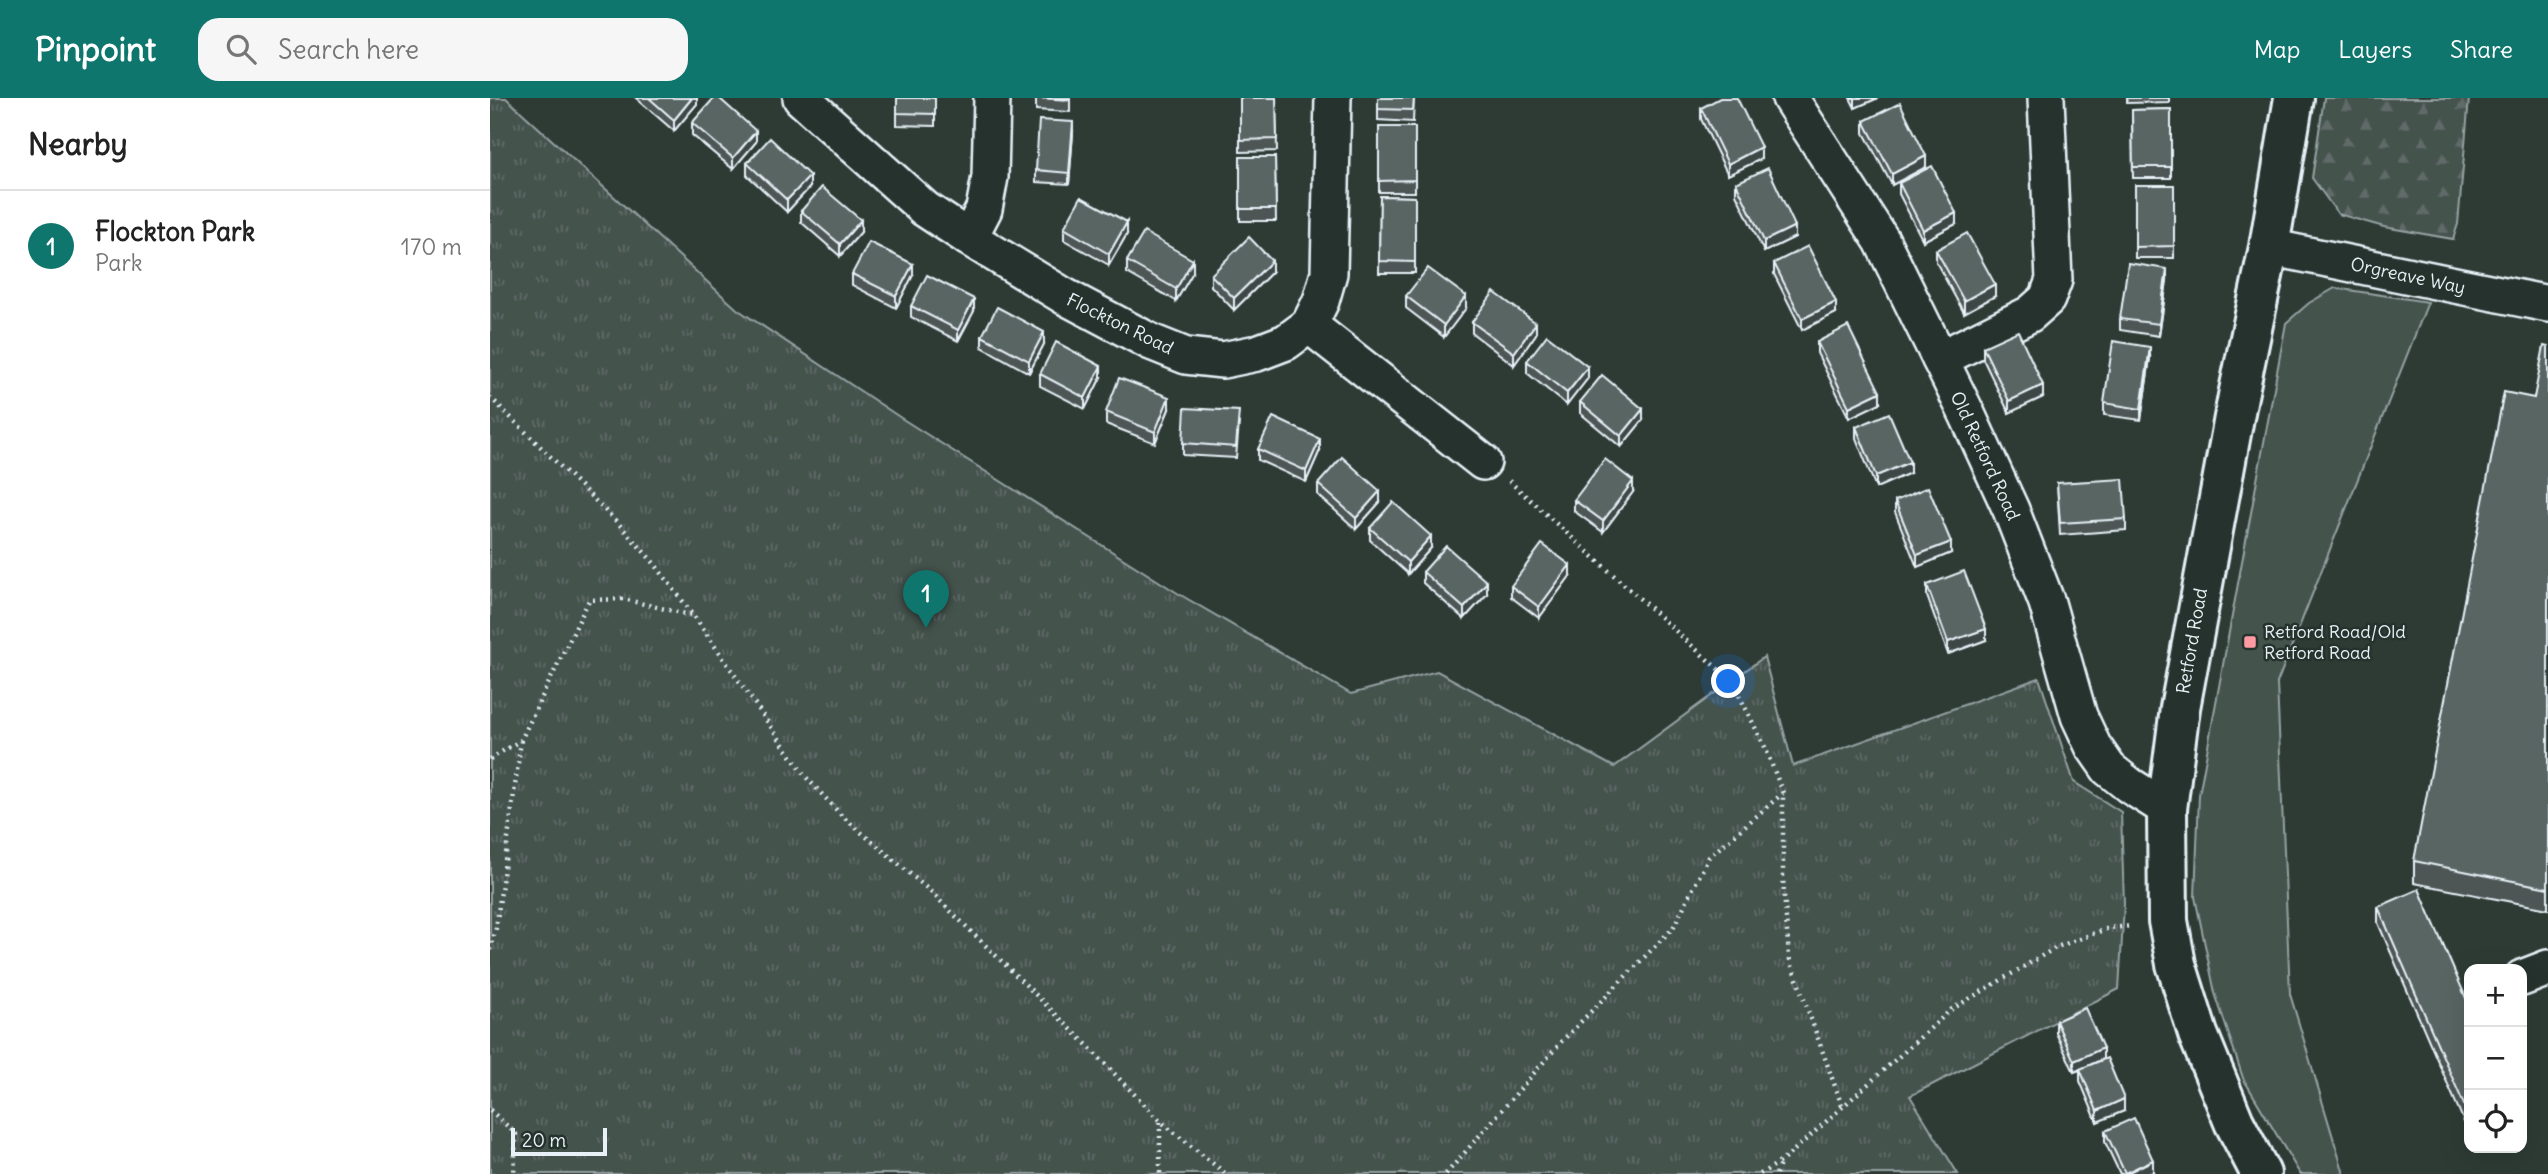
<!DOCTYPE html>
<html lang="en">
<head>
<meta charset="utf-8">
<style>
	:root { --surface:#fff; --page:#f6f6f6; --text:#222; --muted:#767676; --line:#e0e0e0; --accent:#0f766e }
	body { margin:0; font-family:Delius,sans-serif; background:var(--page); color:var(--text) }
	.controls { position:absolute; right:21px; bottom:21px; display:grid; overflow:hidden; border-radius:14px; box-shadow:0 7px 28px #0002 }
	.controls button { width:63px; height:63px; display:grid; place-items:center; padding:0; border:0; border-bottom:2px solid var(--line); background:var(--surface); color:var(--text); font:35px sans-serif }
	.scale { position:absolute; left:21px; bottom:18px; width:96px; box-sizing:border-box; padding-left:7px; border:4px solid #e8f1f8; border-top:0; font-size:19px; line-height:24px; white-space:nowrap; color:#e8f1f8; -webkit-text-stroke:5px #26332d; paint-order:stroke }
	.you { position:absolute; left:1239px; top:584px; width:24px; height:24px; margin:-18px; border:5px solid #fff; border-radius:50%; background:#1a73e8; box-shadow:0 0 0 10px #1a73e833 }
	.badge { display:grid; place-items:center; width:46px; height:46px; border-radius:50%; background:var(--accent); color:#fff; font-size:23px; font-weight:700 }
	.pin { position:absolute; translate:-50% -58px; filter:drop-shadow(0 2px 4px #0008) }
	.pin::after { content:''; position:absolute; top:37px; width:24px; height:21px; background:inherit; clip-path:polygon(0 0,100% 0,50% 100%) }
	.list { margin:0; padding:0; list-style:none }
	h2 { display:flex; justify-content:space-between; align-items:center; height:91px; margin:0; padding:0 28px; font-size:30px }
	h2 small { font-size:23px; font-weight:400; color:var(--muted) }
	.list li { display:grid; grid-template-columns:46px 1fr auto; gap:21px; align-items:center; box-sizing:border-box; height:112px; padding:0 28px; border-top:2px solid var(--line) }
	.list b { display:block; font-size:26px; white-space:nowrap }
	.list p { margin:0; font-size:23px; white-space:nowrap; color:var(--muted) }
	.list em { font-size:23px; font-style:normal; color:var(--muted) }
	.icon { flex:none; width:38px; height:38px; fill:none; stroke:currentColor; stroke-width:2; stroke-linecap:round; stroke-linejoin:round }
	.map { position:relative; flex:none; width:2058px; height:1076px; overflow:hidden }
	header { display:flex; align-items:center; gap:42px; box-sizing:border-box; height:98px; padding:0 35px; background:var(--accent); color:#fff }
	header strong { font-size:33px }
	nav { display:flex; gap:38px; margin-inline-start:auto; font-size:24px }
	.search { width:490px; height:63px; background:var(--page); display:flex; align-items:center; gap:18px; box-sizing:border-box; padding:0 24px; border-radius:21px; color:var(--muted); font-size:26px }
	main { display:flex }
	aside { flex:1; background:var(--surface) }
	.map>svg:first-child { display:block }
</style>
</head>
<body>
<header>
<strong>Pinpoint</strong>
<div class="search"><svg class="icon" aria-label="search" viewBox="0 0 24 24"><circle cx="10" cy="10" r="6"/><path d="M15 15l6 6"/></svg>Search here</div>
<nav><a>Map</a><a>Layers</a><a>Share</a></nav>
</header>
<main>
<aside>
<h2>Nearby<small></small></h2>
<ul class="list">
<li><span class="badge">1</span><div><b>Flockton Park</b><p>Park</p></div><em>170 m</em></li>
</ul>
</aside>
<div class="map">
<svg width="2058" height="1076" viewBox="0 0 2058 1076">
	<defs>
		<pattern id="forest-firs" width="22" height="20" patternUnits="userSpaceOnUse" patternTransform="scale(1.75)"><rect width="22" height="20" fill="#45524e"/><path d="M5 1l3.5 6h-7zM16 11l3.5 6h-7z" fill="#606b68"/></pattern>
		<pattern id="park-tufts" width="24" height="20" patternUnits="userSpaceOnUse" patternTransform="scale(1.75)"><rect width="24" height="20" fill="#45524e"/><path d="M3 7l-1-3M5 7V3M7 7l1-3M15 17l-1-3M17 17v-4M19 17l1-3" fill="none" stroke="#606b68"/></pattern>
	</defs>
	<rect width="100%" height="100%" fill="#2e3b35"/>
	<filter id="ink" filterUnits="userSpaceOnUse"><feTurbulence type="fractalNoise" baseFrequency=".0143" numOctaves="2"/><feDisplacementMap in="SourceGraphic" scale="14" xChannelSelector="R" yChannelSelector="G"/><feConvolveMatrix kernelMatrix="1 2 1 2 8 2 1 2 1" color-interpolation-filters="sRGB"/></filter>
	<g filter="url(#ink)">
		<path fill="#45524e" stroke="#96a2a3" stroke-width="2" d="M1845,190L1938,204L1787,585L1800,896L1854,1076H1810L1753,980L1725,895L1705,799L1709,697L1796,225L1819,205Z"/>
		<path fill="url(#forest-firs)" stroke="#96a2a3" stroke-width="2" d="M1834,0H1979L1968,126L1963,141L1894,129L1848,116L1822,80Z"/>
		<path fill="url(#park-tufts)" stroke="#96a2a3" stroke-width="2" d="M0,0H16L247,211L411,320L689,496L861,596L947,573L1124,669L1274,559L1303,668L1549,580L1584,684L1631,714L1634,806L1629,891L1420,998L1468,1076H0Z"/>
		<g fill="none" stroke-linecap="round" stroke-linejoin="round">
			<defs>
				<g id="minor">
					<path d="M311,0L435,111L479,140L574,198L661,244L696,258L733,262L767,255L796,244L819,227L831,203L839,175L843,0"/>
					<path d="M1300,0L1392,143L1477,316L1521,412L1557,505L1589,618L1603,648L1619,671L1639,687L1677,711"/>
					<path d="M479,140L494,111L500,79L502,0"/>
					<path d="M1779,149L2058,206"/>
					<path d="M819,227L993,364"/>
					<path d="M1450,261L1540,216L1557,201L1564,182L1556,0"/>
					<path d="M2032,880L2058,870"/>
				</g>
				<path id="major" d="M1771,1076L1744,1024L1708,936L1686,866L1678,823L1677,711L1690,610L1748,298L1779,149L1804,0"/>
			</defs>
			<use href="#minor" stroke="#e8f1f8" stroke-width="40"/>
			<use href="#major" stroke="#e8f1f8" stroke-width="44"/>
			<g stroke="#e8f1f8" stroke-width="4.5" stroke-dasharray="2 5" stroke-linecap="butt">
				<path d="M0,299L127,424L164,465L204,518L315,678L352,718L438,791L594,944L670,1023L736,1076"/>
				<path d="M1019,383L1228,571L1248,595L1275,649L1293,695V781L1299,859L1352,1008"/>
				<path d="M0,661L31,642L99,502L133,501L204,518"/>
				<path d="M0,852L6,830L31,643"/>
				<path d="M0,1012L26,1036L24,1076"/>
				<path d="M670,1024V1076"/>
				<path d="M956,1076L1072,943L1183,830L1219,759L1293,695"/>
				<path d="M1270,1076L1292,1063L1462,911L1567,849L1619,830L1643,828"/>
				<path d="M1286,1076L1291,1064"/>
			</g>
			<use href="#minor" stroke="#26332d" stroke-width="35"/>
			<use href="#major" stroke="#26332d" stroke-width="38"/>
		</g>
		<g fill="#4d5755" stroke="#e8f1f8" stroke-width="2">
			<path d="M146,0H207V6L184,33Z"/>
			<path d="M407,0H445V28L407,27Z"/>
			<path d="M546,0H580V14L546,12Z"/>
			<path d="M750,0H786L787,53L750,54Z"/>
			<path d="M888,0H924L923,24L888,22Z"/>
			<path d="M1360,0H1388L1365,10Z"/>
			<path d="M1637,0H1679V4L1637,5Z"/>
			<path d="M1211,10L1271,61L1238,77L1211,21Z"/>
			<path d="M1681,11V80H1643L1642,12Z"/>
			<path d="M1374,23L1436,69L1402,87L1374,35Z"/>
			<path d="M202,25L266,44L243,71L202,37Z"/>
			<rect x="889" y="29" width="36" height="65"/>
			<path d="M583,35L579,86L546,84V72Z"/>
			<path d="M750,59H785L786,123H750Z"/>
			<path d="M257,65L320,89L297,114L257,77Z"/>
			<path d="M1246,85L1305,139L1274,154L1246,96Z"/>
			<path d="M1409,85L1466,126L1433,143L1409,96Z"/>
			<rect x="1645" y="87" width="39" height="73"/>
			<path d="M890,98L925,99V175H889Z"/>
			<path d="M311,113L371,134L350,158L311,124Z"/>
			<path d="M574,130L637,136L619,167L574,142Z"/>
			<path d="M1446,152L1505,198L1474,215L1446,164Z"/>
			<path d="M637,163L703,174L686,203L637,175Z"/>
			<path d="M1284,165L1346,215L1312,232L1284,176Z"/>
			<path d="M782,174L744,212L721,188V177Z"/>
			<path d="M362,176L423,177L406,210L362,187Z"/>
			<path d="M1677,182L1669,238L1630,232V221Z"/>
			<path d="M916,198L976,210L954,239L916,210Z"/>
			<path d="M421,208L484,213L468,243L421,219Z"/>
			<path d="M982,224L1046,236L1024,267L982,235Z"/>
			<path d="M492,238L554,246L539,275L492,249Z"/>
			<path d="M1327,244L1390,305L1359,320L1327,255Z"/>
			<path d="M1493,249L1553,299L1519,315L1493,261Z"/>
			<path d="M2058,249V811L1924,785V763L2044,300Z"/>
			<path d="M1660,260L1651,322L1614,317V305Z"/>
			<path d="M1037,263L1098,280L1077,307L1037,275Z"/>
			<path d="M550,276L611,279L595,311L550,288Z"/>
			<path d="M1090,304L1153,322L1131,349L1090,315Z"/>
			<path d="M679,311L665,345L616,326V314Z"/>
			<path d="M749,325L746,360L693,357V345Z"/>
			<path d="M1366,329L1420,375L1386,390L1366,340Z"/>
			<path d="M768,351L830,352L816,384L768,362Z"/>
			<path d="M1567,385L1636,421V432L1570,437Z"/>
			<path d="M828,386L890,404L866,431L828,397Z"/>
			<path d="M1143,394L1113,434L1084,413V402Z"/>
			<path d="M1405,403L1461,455L1427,469L1405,414Z"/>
			<path d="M880,430L941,450L918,476L880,442Z"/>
			<path d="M933,474L997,496L974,521L933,485Z"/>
			<path d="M1080,478L1049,520L1021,499V488Z"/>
			<path d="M1437,487L1496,542L1458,556L1437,498Z"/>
			<path d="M1888,809L1979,907L1978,1033L1888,825Z"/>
			<path d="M1566,923L1613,961L1599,967L1634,1013L1607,1024L1590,983V972L1584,974L1566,935Z"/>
			<path d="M1615,1033L1663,1074L1659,1076H1630L1615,1044Z"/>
		</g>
		<g fill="#3e4745" stroke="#e8f1f8" stroke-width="2">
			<path d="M202,0H207V6L184,33V22Z"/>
			<path d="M1365,0H1388L1365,10Z"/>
			<path d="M583,24V35L579,86V75Z"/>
			<path d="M266,33V44L243,71V60Z"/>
			<path d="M1271,49V61L1238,77V66Z"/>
			<path d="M1436,58V69L1402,87V76Z"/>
			<path d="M320,78V89L297,114V102Z"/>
			<path d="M1466,115V126L1433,143V132Z"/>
			<path d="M371,122V134L350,158V146Z"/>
			<path d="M637,124V136L619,167V156Z"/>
			<path d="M1305,128V139L1274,154V143Z"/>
			<path d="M703,162V174L686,203V191Z"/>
			<path d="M782,163V174L744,212V200Z"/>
			<path d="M423,166V177L406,210V198Z"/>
			<path d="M1677,171V182L1669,238V226Z"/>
			<path d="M1505,186V198L1474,215V203Z"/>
			<path d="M976,198V210L954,239V227Z"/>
			<path d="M484,201V213L468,243V232Z"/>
			<path d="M1346,204V215L1312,232V221Z"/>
			<path d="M1046,225V236L1024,267V255Z"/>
			<path d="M554,234V246L539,275V263Z"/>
			<path d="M1660,249V260L1651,322V311Z"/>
			<path d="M611,268V279L595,311V300Z"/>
			<path d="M1098,269V280L1077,307V295Z"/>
			<path d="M1553,287V299L1519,315V303Z"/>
			<path d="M1390,294V305L1359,320V309Z"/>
			<path d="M679,299V311L665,345V334Z"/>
			<path d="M1153,311V322L1131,349V338Z"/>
			<path d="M830,341V352L816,384V373Z"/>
			<path d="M1420,364V375L1386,390V378Z"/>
			<path d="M1143,383V394L1113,434V423Z"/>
			<path d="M890,393V404L866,431V420Z"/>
			<path d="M941,438V450L918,476V464Z"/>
			<path d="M1461,444V455L1427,469V457Z"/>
			<path d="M1080,467V478L1049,520V509Z"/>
			<path d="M997,484V496L974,521V510Z"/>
			<path d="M1496,531V542L1458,556V544Z"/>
			<path d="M1613,950V961L1584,974V963Z"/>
			<path d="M1634,1001V1013L1607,1024V1013Z"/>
			<path d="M1663,1062V1074L1659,1076H1635Z"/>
		</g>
		<g fill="#596563" stroke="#e8f1f8" stroke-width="2">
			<path d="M159,0H202L184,22Z"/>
			<path d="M224,0H229L266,33L243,60L202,25Z"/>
			<path d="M407,0H445V16L407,15Z"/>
			<path d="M546,0H580V2Z"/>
			<path d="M750,0H786L787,41L750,42Z"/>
			<path d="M888,0H924L923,12L888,11Z"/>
			<path d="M1230,0H1247L1271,49L1238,66L1211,10Z"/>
			<path d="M1410,5L1436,58L1402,76L1374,23Z"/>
			<path d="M1681,11V69H1643L1642,12Z"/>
			<path d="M549,22L583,24L579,75L546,72Z"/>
			<path d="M889,29H925V82L889,83Z"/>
			<path d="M280,40L320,78L297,102L257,65Z"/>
			<path d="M750,59H785L786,111H750Z"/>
			<path d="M1442,68L1466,115L1433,132L1409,85Z"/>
			<path d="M1278,70L1305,128L1274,143L1246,85Z"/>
			<path d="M1645,87H1684V148L1645,149Z"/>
			<path d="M332,89L371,122L350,146L311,113Z"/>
			<path d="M890,98L925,99V164L889,163Z"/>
			<path d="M591,99L637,124L619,156L574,130Z"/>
			<path d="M654,134L703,162L686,191L637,163Z"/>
			<path d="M1477,135L1505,186L1474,203L1446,152Z"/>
			<path d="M759,139L782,163L744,200L721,177Z"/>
			<path d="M379,144L423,166L406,198L362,176Z"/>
			<path d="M1318,148L1346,204L1312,221L1284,165Z"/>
			<path d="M1638,165L1677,171L1669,226L1630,221Z"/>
			<path d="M938,170L976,198L954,227L916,198Z"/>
			<path d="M437,177L484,201L468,232L421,208Z"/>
			<path d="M1004,194L1046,225L1024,255L982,224Z"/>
			<path d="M507,209L554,234L539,263L492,238Z"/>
			<path d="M1358,228L1390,294L1359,309L1327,244Z"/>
			<path d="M1528,233L1553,287L1519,303L1493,249Z"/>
			<path d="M1057,237L1098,269L1077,295L1037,263Z"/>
			<path d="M1623,243L1660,249L1651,311L1614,305Z"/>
			<path d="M566,244L611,268L595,300L550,276Z"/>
			<path d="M2054,248L2058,249V790L1924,763L2014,294L2044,300Z"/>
			<path d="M1112,277L1153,311L1131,338L1090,304Z"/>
			<path d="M629,280L679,299L665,334L616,314Z"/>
			<path d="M695,310L749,313L746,349L693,345Z"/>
			<path d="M1399,315L1420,364L1386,378L1366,329Z"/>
			<path d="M783,319L830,341L816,373L768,351Z"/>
			<path d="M852,359L890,393L866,420L828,386Z"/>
			<path d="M1115,361L1143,383L1113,423L1084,402Z"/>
			<path d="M1633,381L1636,421L1570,425L1567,385Z"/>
			<path d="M1438,389L1461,444L1427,457L1405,403Z"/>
			<path d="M903,404L941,438L918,464L880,430Z"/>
			<path d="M1052,446L1080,467L1049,509L1021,488Z"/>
			<path d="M956,448L997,484L974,510L933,474Z"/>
			<path d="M1474,473L1496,531L1458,544L1437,487Z"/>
			<path d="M1929,791L1979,907V1016H1978L1888,809Z"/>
			<path d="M1595,910L1613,950L1584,963L1566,923Z"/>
			<path d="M1617,960L1634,1001L1607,1013L1590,971Z"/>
			<path d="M1644,1020L1663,1062L1635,1075L1615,1033Z"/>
		</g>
	</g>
	<rect fill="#ff9aa2" stroke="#26332d" stroke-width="2.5" x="1753" y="537" width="14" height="14" rx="3.5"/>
	<g text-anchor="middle" stroke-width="5" stroke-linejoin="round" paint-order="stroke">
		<g font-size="18" fill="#e8f1f8" stroke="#26332d">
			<text transform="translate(1918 178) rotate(12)" y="6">Orgreave Way</text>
			<text transform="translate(630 226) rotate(26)" y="6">Flockton Road</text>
			<text transform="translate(1495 358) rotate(65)" y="6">Old Retford Road</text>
			<text transform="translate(1702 543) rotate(-80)" y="6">Retford Road</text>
		</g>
		<g font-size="18" fill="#e8f1f8" stroke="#26332d" text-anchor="start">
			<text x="1774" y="540">Retford Road/Old<tspan x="1774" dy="21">Retford Road</tspan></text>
		</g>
	</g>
</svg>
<div class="controls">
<button>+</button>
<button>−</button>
<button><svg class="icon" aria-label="locate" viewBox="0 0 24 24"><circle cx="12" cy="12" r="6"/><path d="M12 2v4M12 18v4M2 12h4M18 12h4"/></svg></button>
</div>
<div class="scale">20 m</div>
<div class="you"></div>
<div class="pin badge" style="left:436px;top:530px">1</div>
</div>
</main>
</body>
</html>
